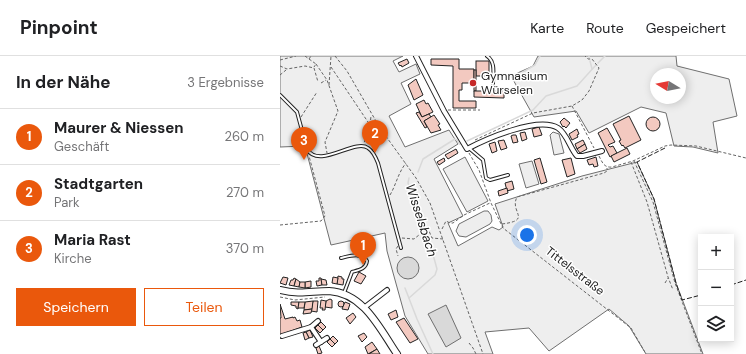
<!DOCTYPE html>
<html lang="de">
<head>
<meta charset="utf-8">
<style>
	:root { --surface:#fff; --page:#f6f6f6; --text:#202124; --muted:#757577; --line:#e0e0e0; --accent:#ea580c }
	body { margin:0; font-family:"DM Sans",sans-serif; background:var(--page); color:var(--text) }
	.controls { position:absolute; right:12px; bottom:12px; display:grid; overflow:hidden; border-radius:0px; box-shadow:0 2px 10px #0003 }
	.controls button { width:36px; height:36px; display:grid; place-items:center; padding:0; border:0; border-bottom:1px solid var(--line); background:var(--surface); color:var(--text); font:20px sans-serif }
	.compass { position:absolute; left:370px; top:12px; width:36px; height:36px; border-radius:50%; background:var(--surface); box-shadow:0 2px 10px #0003; rotate:280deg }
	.you { position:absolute; left:247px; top:179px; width:14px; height:14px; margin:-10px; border:3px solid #fff; border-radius:50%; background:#1a73e8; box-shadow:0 0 0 6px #1a73e833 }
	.badge { display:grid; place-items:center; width:26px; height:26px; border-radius:50%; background:var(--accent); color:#fff; font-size:13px; font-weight:700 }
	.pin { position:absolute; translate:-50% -33px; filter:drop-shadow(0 1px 2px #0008) }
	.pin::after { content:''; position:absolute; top:21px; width:14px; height:12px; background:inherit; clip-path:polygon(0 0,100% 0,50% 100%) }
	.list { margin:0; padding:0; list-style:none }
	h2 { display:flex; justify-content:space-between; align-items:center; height:52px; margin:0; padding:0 16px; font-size:17px }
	h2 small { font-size:13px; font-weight:400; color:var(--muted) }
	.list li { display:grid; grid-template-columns:26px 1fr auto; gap:12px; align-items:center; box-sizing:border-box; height:56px; padding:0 16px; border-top:1px solid var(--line) }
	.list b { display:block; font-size:15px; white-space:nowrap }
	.list p { margin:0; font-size:13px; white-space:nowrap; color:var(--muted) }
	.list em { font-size:13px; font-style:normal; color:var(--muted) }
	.actions { display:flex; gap:8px; padding:12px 16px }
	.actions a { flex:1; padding:9px 0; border:1px solid var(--accent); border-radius:0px; text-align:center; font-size:14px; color:var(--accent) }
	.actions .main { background:var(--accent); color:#fff }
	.icon { flex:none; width:22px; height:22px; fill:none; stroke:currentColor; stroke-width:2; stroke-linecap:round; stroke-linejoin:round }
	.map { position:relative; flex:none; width:466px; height:298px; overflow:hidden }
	header { display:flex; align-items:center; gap:24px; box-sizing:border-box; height:56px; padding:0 20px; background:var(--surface); border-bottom:1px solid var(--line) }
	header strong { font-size:19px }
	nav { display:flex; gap:22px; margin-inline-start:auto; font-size:14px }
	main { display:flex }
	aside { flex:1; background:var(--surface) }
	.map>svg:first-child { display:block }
</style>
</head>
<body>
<header>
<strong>Pinpoint</strong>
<nav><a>Karte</a><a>Route</a><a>Gespeichert</a></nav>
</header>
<main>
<aside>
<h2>In der Nähe<small>3 Ergebnisse</small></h2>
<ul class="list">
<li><span class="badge">1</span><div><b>Maurer &amp; Niessen</b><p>Geschäft</p></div><em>260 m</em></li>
<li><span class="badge">2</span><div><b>Stadtgarten</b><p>Park</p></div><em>270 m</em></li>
<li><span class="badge">3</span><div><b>Maria Rast</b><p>Kirche</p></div><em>370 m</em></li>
</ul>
<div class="actions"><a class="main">Speichern</a><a>Teilen</a></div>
</aside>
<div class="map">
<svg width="466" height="298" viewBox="0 0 466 298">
	<rect width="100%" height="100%" fill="#fff"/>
	<g fill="#eee" stroke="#6f6f6f" fill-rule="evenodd">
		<path d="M0,0H123L113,5L119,16L136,8L140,18L121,27L131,48L109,60L125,91L169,74L178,88L154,103L183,160L168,167L178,190L212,171L219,174L223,171L215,148L302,120L357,106L374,143L396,227L423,298H366L349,270L329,253L269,295L249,272L205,276L213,298H148L125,260L107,195L105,177L51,189L25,90L0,91Z"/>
		<path d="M258,0H396L397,10L449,23L457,60L433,66L438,97L413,91L394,90L386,57L361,51L309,77L296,55L254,61L231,20L253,10ZM376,18H400V42H376Z"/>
		<path d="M273,76L279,78L284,97L274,99L270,79Z"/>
		<path d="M185,101L208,145L187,156L163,113Z"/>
		<path d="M252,105L259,128L246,132L239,108Z"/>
		<path d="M204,155H208L211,159L212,165L210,168L186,181L179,180L176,175L179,168Z"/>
	</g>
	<g fill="#d9d9d9" stroke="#6f6f6f">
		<circle cx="128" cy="212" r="11"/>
		<path d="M166,249L181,282L166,291L148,258Z"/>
	</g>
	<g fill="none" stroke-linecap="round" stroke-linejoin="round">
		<g stroke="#d9d9d9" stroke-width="1.5">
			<path d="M309,0V2"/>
			<path d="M310,5L312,13"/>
			<path d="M318,7L325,0"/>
			<path d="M243,16L255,9L260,0"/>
			<path d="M187,85L253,54L266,40L297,30L316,9"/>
			<path d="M138,116L143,103L175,83L177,84L179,88H180"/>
			<path d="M129,122L128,127L149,184L157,213L155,219L129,242"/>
			<path d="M125,232L137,263L153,298"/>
		</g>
	</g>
	<g fill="#f3c9c0" stroke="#222">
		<path d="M127,3L129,7L122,11L121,9L120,10L118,7Z"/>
		<path d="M151,3H179V13H194V27H182V34H179V45H196V52H173V10L151,9Z"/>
		<rect x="196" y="5" width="13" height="15"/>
		<rect x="194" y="14" width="2" height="21"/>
		<path d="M136,23L143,39L134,44L128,29Z"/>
		<path d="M194,35H224V42L194,41Z"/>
		<path d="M144,44L146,48L148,47L153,56L142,61L136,48Z"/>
		<path d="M139,56L142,61L149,58L151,61L144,65L147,71L145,72L136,57Z"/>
		<path d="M154,59L160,68L158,69L161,74L151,77L144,65Z"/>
		<path d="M349,60L361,84L345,92L343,89L342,90L339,85L341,84L333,68Z"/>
		<circle cx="373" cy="68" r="7"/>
		<path d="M284,62L290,67L286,72L284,70L283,71L280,66Z"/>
		<path d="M259,71L262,79L254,81L252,73Z"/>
		<path d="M327,72L335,86L328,89L330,91L333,90L337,97L330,101L318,77Z"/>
		<path d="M297,73L299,78L297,79L298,81L292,84L289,78Z"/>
		<path d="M245,76L247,83L242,85L240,77Z"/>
		<path d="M233,79H236L238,86L233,87L231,80Z"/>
		<path d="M224,84L227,92L221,94L218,85Z"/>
		<path d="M303,84L305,88L297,93L295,88Z"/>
		<path d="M215,86L217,95L212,97L209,88Z"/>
		<path d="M305,88L307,93L300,97L297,93Z"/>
		<path d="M347,92L350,98L334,106L331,100Z"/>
		<path d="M176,93L178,97L168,103L165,99Z"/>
		<path d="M316,101L318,110L314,111L313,108L309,109L307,104Z"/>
		<path d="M164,102L165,105L159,109L157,106Z"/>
		<path d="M260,102L267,126L261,128L254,104Z"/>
		<path d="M291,102L295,118L287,121L282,104Z"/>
		<path d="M232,125L234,133L227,135L225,127Z"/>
		<path d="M227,132L228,137L219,140L218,135Z"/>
		<path d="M79,216L86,220L81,228L74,225Z"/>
		<path d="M58,220L62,221V223H64L63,229L57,228Z"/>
		<path d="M3,221L8,222L6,229L0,227Z"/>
		<path d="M53,221L58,222L57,228L52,227Z"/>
		<path d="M14,222L16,223L14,230L9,229L11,224H13Z"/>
		<path d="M39,222H41L42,229L37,230L36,225H39Z"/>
		<path d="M16,223L20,226L19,231L14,230Z"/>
		<path d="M41,223L46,224L47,229H42Z"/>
		<path d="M31,225V231L25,232V226Z"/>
		<path d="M20,226H25V232L19,231Z"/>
		<path d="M50,243L52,244V252L45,251L46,245Z"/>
		<path d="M41,244L46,245L45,254H42L43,252H40Z"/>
		<circle cx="61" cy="248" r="3"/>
		<path d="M33,245H38L37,256L31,255Z"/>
		<path d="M33,245L32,253L24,254L25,246Z"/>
		<path d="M11,246H19L18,253L16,252V250L11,249Z"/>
		<path d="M19,246H25L24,252H18Z"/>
		<path d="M65,246L70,248L68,254L62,253Z"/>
		<path d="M0,248L5,263L13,261V262L15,261L17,265L20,264L22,271L0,279V262H1Z"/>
		<path d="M32,253L31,257L23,258L24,254Z"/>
		<path d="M116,254L118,261L111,264L108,258Z"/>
		<path d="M73,257L76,261L70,268L66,262Z"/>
		<path d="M124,262L138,283L130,287L116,266Z"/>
		<path d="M41,266L46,271L43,274L38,269Z"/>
		<path d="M38,269L43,274L40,277L35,272Z"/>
		<path d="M30,274L33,281L29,282L26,276Z"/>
		<path d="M26,276L29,282L25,284L23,277Z"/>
		<path d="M84,277L87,281L82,286L78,280Z"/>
		<path d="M53,280L58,285L55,288L50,283Z"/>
		<path d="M50,283L55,288L52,291L47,286Z"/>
		<path d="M92,286L97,293L88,298L85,291Z"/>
		<path d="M39,290L42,297L38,298L36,292Z"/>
		<path d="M97,293L100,298H89Z"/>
	</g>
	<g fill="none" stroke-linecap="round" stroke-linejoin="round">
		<defs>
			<g id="lane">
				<path d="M207,0C216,6 213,18 213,28"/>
				<path d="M0,39L17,56L27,93C39,114 75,82 88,92C93,95 96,102 98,107L121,192"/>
				<path d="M190,93L203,104L206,122L210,124L228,119"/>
				<path d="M61,202C70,200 82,196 87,205C86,213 79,214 72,216L64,237"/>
			</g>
			<g id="street">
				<path d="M136,0L164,55L187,93C206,83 258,60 278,72C287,78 290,92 297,100H303L322,95"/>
				<path d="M85,251L107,234"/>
				<path d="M31,271L38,265"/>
				<path d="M2,280L31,271L41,286"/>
				<path d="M36,289L47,282"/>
			</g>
			<path id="primary" d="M0,234C20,239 31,235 49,235C84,237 100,273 117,298"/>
		</defs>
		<use href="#lane" stroke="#222" stroke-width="4"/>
		<use href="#street" stroke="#222" stroke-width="6"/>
		<use href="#primary" stroke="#222" stroke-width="8"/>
		<g stroke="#646464" stroke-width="1" stroke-dasharray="3 2" stroke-linecap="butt">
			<path d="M25,0L29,3L31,0"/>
			<path d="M55,0L67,15L100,72L136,122L150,147L203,298"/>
			<path d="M29,3L36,8L34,11"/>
			<path d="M0,4L16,0"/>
			<path d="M36,8L47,24L58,55L45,86L47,97"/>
			<path d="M0,10L7,13L25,10L34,12L38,26"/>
			<path d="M51,11L90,69L84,87"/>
			<path d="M0,19L6,14"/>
			<path d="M41,27L46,24"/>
			<path d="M49,29L51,0"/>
			<path d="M292,50L314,92"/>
			<path d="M168,54H200"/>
			<path d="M21,61L37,36"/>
			<path d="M90,69L91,60"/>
			<path d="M195,84L253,57L292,50L302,44L309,35L319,12L312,3H308L305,0"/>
			<path d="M189,97L199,114L211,147L223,172L351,272L366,298"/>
			<path d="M319,100C322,106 324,112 332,111L353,105L385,90L391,89L416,90L466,102"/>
			<path d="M354,105L373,146L395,227L422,298"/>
			<path d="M351,106L367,146L388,221L393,234"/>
			<path d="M110,139C116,129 118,117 126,107"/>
			<path d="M222,168C253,164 229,156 237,141L324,117L327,115V112"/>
			<path d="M0,169L41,165L45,160L29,100"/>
			<path d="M162,173L166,165L170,167H173L184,159L210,147"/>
			<path d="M122,182L134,183L139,179L149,175L152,182L163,183"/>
			<path d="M118,190L116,193L118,200"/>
			<path d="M385,227L388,222"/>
			<path d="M0,241L15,244L45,241"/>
			<path d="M189,287L193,292L196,298"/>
		</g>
		<use href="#lane" stroke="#fff" stroke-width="2"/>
		<use href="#street" stroke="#fff" stroke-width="4"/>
		<use href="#primary" stroke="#fff" stroke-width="6"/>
		<g stroke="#222" stroke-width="1" stroke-dasharray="5 2" stroke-linecap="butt">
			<path d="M385,92L357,106L374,143L396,227L402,244L421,239"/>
			<path d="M451,229L466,224"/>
		</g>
	</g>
	<circle fill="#c62828" stroke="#fff" stroke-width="1.5" cx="193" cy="27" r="4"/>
	<g text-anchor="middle" stroke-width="3" stroke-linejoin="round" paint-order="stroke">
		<g font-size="12" fill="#222" stroke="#fff" text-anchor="start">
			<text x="201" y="24">Gymnasium<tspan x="201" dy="14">Würselen</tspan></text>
		</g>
		<g font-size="12" fill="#222" stroke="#fff">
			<text transform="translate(295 215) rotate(38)" y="4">Tittelsstraße</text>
		</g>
		<g font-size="13" font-style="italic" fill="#222" stroke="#fff">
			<text transform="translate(142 164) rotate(72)" y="5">Wisselsbach</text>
		</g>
	</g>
</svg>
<div class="controls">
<button>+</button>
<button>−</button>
<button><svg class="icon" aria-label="layers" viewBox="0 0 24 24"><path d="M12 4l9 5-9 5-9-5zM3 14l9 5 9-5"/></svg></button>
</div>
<svg class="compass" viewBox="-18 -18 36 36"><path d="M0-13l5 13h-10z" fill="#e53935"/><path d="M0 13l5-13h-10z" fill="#757577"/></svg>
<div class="you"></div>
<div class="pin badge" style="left:83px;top:209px">1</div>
<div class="pin badge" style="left:95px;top:97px">2</div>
<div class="pin badge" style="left:24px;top:104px">3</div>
</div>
</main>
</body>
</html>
